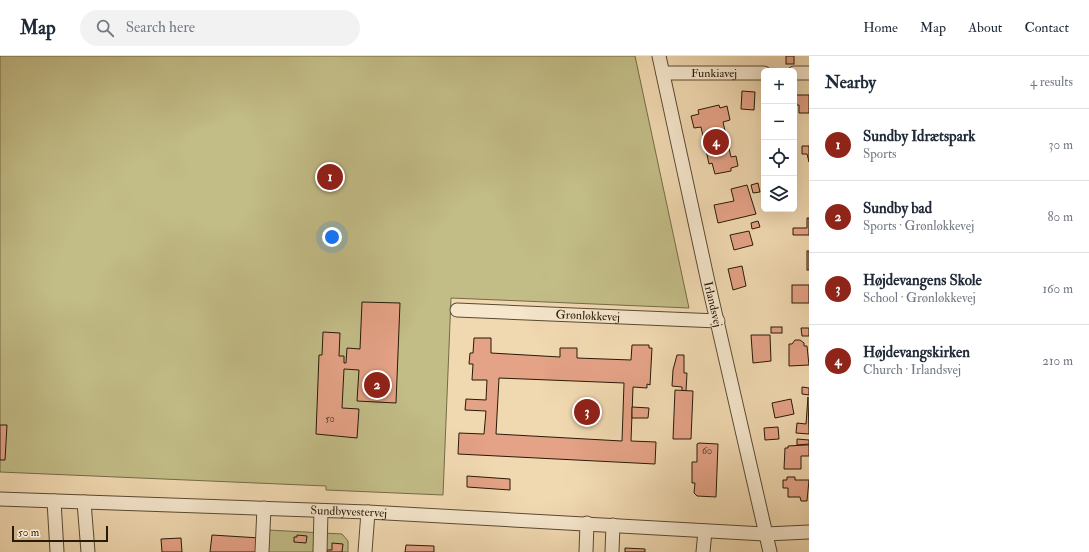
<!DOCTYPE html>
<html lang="en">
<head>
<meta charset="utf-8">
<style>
	:root { --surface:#fff; --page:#f2f2f3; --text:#1f2937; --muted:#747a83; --line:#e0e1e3; --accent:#8f2418 }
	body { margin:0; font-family:"IM FELL Double Pica",serif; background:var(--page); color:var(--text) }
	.controls { position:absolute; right:12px; top:12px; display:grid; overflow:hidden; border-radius:6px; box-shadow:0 4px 16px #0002 }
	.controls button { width:36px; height:36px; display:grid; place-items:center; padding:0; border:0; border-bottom:1px solid var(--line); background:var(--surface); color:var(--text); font:20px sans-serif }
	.scale { position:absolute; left:12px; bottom:10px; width:96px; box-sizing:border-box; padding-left:4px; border:2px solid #281a08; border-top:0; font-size:11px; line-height:14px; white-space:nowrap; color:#281a08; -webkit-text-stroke:3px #f5e6cc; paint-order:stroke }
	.you { position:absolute; left:332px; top:181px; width:14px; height:14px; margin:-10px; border:3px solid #fff; border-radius:50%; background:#1a73e8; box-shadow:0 0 0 6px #1a73e833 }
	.badge { display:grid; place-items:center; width:26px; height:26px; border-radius:50%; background:var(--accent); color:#fff; font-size:13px; font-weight:700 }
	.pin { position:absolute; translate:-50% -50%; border:2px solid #fff; box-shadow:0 1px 4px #0006 }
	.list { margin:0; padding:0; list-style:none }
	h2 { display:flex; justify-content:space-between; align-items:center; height:52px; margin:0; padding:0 16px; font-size:17px }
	h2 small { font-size:13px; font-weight:400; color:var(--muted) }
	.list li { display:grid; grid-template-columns:26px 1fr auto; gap:12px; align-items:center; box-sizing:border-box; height:72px; padding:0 16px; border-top:1px solid var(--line) }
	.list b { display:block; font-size:15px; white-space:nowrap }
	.list p { margin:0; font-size:13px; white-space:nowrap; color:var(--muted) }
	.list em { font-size:13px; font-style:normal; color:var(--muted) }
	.icon { flex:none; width:22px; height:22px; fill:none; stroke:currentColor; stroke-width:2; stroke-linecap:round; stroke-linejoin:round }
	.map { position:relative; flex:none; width:809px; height:496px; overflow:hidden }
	header { display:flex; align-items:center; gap:24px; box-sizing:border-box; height:56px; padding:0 20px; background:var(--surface); border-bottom:1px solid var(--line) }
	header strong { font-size:19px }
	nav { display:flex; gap:22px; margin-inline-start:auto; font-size:14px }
	.search { width:280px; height:36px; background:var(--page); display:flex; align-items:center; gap:10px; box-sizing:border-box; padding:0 14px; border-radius:22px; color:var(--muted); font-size:15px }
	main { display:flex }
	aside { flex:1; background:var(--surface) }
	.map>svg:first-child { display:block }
</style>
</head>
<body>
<header>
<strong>Map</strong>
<div class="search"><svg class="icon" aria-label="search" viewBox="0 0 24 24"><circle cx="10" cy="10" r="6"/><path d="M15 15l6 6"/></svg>Search here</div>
<nav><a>Home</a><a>Map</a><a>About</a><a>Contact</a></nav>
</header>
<main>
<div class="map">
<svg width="809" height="496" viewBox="0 0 809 496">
	<rect width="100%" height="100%" fill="#f0d8b0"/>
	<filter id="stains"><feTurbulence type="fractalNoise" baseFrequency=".005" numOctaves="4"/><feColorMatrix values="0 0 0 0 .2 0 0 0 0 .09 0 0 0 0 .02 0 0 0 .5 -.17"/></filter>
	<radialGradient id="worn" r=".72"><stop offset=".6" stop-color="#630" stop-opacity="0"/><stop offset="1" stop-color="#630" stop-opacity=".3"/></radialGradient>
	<g fill="#c2bc86" stroke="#756b47">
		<path d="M0,0H635L689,252L451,242L443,439L326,434V430L0,416Z"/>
		<path d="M268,474L342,478L348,485V496H267Z"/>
	</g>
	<g fill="#e4a286" stroke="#281a08" fill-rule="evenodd">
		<rect x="786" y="0" width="8" height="8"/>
		<path d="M742,35L755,36L754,54L741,53Z"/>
		<path d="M794,39H809V57H799V49H794Z"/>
		<path d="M719,49L720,52L727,50L730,64L723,66L731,101L736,100L738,110L731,112V115L715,118L712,107L709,108L701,71L694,72L691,60L699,58L698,54Z"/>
		<path d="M802,90H809V106L807,98H802Z"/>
		<path d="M758,127L760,136L753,137L751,129Z"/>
		<path d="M747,129L756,158L718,167L714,149L734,145L731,133Z"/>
		<path d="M807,162H809V179H793V172H807Z"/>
		<path d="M758,165L760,171L752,173L751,167Z"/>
		<path d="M749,175L753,189L734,194L730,179Z"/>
		<rect x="807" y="195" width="2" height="19"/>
		<path d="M742,210L746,230L733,234L728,213Z"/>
		<rect x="792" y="229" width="17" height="18"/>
		<path d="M362,246L400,247L396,347L357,345L359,314L344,313L342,352L359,353L357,382L316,378L319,299H322L323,276L340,277L339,300H344V307H346L347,292L360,293Z"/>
		<rect x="771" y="271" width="11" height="6"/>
		<path d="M801,272H809V280H802Z"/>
		<path d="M751,279H770L771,305L753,307Z"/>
		<path d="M474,282H491V297L560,301V292H577V302L631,304L632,289H649V292H652L650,329L647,328V332L633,331L631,385L656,386L655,408L458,398L459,377L484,378L486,355L465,354L466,343L486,344L487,324H472L473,308H469L470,297H473ZM499,322L624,327L622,385L496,378Z"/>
		<path d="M795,284H800L804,287V290H807L809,309L789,310V288H792Z"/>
		<path d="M677,299H684V317H687L686,335H682V331L672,330L673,314Z"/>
		<path d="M802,331L809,332V339L802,338Z"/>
		<path d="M675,334L693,335L691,383H673Z"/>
		<path d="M808,341L809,378L796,377L797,367L806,368Z"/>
		<path d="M791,343L794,358L775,362L772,347Z"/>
		<path d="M632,351L649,352L648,362H632Z"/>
		<path d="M0,369H7L5,404H0Z"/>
		<path d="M778,371L779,383L765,384L764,372Z"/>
		<path d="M797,383L809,384V388L797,389Z"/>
		<path d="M699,387L718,388L716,441L697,440L694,437L695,427H692V406H697V388Z"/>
		<path d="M805,389H809V400H801V413H784L785,392H788V390Z"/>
		<path d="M467,420L510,423V434L467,431Z"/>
		<path d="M787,421H795V424H809L807,445H801L800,441H788V432H783V424H787Z"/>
		<path d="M212,479L260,482L259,496H210Z"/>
		<path d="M297,479L307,480L306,487L294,486V481H297Z"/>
		<path d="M181,482L182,496H162L161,483Z"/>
		<path d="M332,487L343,488L342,496H327V494H332Z"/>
		<path d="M406,489L434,490V496H405Z"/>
		<path d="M625,492L645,493V496H625Z"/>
	</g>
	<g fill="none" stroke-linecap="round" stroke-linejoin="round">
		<defs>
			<g id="minor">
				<path id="s1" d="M659,0L708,226L770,496"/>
				<path id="s2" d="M663,17H764"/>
				<path d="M794,17H809"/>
				<path id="s3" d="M457,254L718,265"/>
				<path id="s4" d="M0,443L368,456L766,478L809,476"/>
				<path d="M54,445L57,496"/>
				<path d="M84,446L88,496"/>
				<path d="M262,496L264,452"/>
				<path d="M320,496L321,455"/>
				<path d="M365,496L368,456"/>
				<path d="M586,496L587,467"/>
				<path d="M612,496L613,469"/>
				<path d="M703,496L705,475"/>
			</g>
		</defs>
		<use href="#minor" stroke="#5a4a32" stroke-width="15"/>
		<use href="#minor" stroke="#f5e6cc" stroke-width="13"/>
	</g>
	<g text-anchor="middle" stroke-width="4" stroke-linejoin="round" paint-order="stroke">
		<g font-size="10" fill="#573c28">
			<text x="330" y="366">50</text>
			<text x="707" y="398">60</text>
		</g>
		<g font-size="12" fill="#281a08" stroke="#f5e6cc">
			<text dy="4" stroke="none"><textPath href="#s2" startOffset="51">Funkiavej</textPath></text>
			<text dy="4" stroke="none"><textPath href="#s1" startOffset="254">Irlandsvej</textPath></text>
			<text dy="4" stroke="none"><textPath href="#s3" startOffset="131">Grønløkkevej</textPath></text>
			<text dy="4" stroke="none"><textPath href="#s4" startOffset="349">Sundbyvestervej</textPath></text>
		</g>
	</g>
	<rect width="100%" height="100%" filter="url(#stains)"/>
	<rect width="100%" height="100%" fill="url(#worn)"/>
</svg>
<div class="controls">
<button>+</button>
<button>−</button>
<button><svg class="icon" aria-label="locate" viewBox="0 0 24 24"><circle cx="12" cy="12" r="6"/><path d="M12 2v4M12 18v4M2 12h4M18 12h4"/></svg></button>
<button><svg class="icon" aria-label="layers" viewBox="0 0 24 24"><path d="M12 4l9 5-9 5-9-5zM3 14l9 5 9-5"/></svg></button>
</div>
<div class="scale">50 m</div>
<div class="you"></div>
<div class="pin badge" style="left:330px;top:121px">1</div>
<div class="pin badge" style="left:377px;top:329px">2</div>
<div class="pin badge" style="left:587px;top:356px">3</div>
<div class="pin badge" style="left:716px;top:86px">4</div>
</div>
<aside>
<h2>Nearby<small>4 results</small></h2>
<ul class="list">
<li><span class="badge">1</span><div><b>Sundby Idrætspark</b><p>Sports</p></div><em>30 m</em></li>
<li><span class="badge">2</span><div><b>Sundby bad</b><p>Sports · Grønløkkevej</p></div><em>80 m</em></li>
<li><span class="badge">3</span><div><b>Højdevangens Skole</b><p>School · Grønløkkevej</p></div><em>160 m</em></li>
<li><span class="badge">4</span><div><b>Højdevangskirken</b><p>Church · Irlandsvej</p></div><em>210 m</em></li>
</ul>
</aside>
</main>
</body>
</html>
